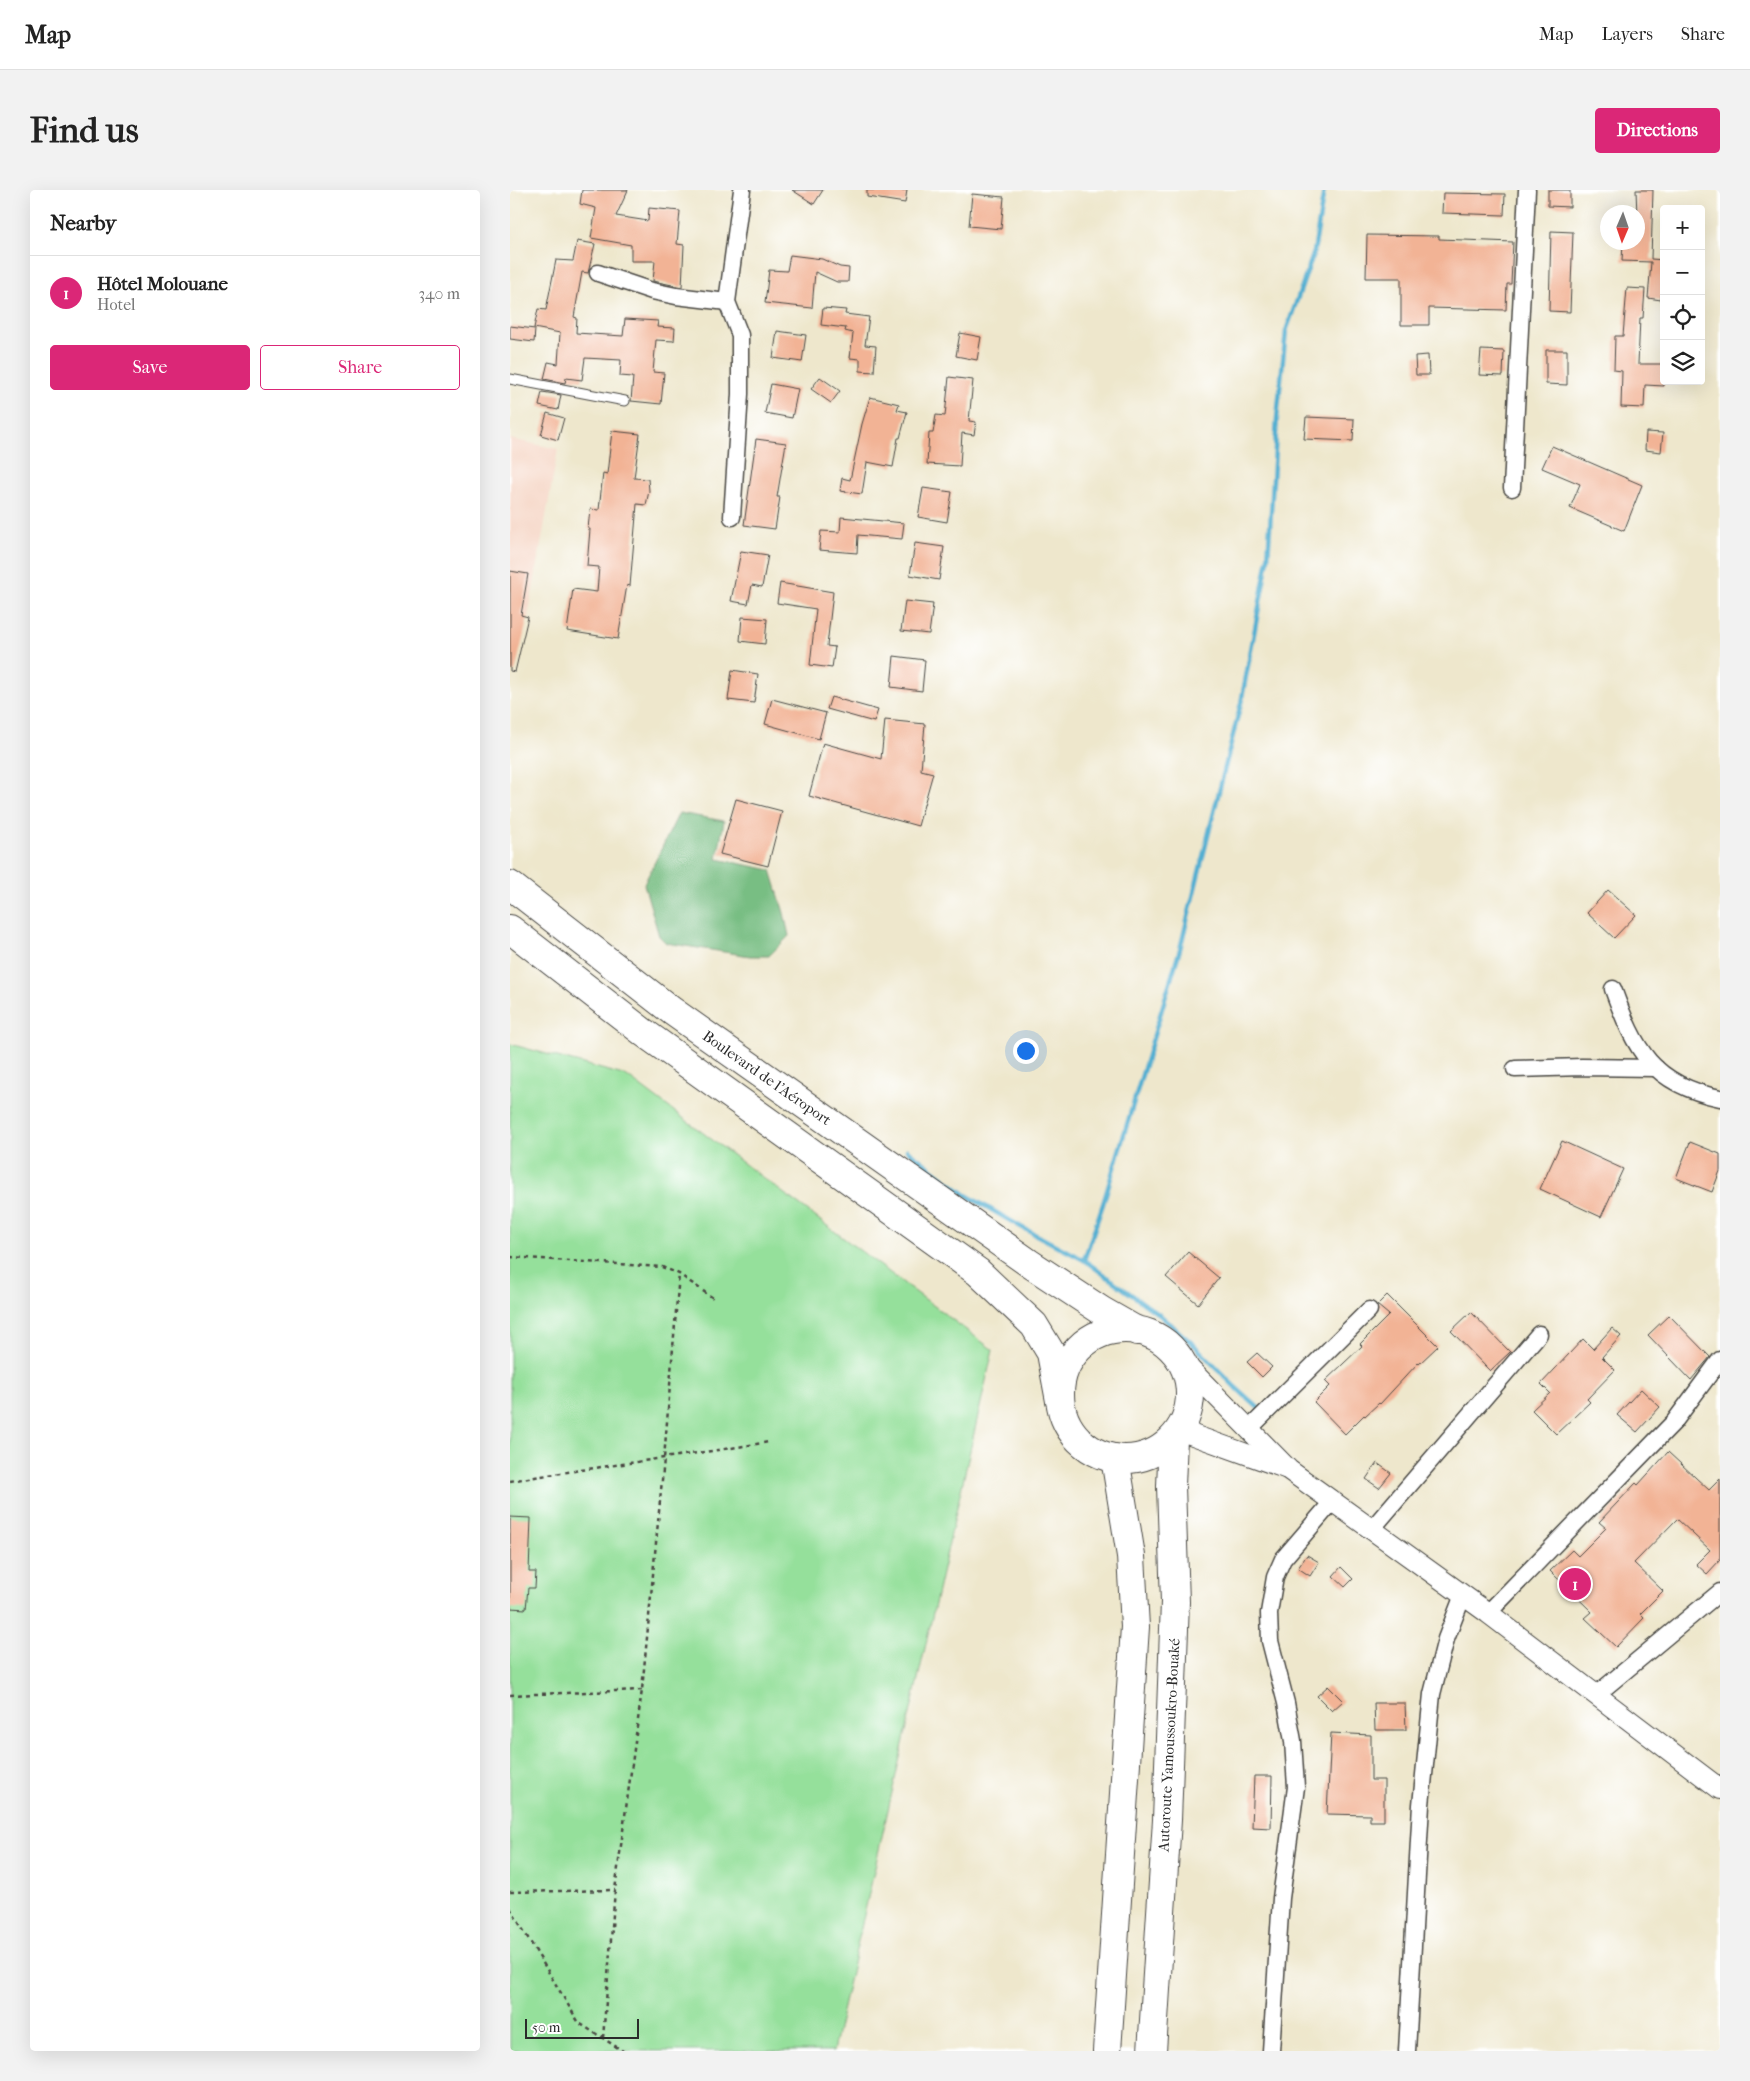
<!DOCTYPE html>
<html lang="en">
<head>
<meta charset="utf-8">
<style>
	:root { --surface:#fff; --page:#f2f2f2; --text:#222; --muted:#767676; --line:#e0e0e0; --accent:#db2777 }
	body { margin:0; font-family:"IM FELL French Canon",serif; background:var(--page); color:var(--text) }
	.controls { position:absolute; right:15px; top:15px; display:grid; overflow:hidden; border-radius:5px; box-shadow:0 5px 20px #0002 }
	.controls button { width:45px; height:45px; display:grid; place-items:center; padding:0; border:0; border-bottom:1px solid var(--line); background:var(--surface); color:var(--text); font:25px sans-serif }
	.compass { position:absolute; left:1090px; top:15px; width:45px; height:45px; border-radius:50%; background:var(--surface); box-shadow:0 5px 20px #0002; rotate:182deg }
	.scale { position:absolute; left:15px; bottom:12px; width:114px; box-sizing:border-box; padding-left:5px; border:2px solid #2b2b2b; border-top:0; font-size:14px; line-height:18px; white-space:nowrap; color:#2b2b2b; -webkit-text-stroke:4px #fff; paint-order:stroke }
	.you { position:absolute; left:515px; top:860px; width:18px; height:18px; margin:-12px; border:4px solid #fff; border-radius:50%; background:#1a73e8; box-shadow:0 0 0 8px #1a73e833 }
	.badge { display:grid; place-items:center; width:32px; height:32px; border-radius:50%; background:var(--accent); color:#fff; font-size:16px; font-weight:700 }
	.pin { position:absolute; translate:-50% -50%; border:2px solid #fff; box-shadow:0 1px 5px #0006 }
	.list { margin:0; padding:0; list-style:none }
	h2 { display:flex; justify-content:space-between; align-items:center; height:65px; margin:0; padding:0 20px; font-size:21px }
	h2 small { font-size:16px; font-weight:400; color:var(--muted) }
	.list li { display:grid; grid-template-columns:32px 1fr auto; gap:15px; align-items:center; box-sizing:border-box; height:75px; padding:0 20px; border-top:1px solid var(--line) }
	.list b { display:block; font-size:19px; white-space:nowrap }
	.list p { margin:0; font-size:16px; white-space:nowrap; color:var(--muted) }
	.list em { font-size:16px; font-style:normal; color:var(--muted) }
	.actions { display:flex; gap:10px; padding:15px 20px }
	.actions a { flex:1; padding:11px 0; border:1px solid var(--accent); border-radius:5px; text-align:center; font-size:18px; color:var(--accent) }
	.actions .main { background:var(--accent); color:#fff }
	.icon { flex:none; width:28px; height:28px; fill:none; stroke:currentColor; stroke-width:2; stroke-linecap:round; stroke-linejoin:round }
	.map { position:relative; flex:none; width:1210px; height:1861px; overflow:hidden; border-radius:5px }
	header { display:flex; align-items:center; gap:30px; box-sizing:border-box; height:70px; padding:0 25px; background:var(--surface); border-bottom:1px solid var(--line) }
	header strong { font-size:24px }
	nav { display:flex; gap:28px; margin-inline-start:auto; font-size:18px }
	.intro { display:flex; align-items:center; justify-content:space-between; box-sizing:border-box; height:120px; padding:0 30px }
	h1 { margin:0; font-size:35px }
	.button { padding:12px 22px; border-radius:5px; background:var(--accent); color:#fff; font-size:18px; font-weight:700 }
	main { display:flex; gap:30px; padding:0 30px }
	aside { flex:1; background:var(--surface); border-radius:5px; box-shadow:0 5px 20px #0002 }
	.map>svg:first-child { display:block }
</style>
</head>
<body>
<header>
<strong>Map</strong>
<nav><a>Map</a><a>Layers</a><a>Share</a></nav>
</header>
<div class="intro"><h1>Find us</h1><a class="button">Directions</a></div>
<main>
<aside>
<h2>Nearby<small></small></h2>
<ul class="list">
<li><span class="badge">1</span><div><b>Hôtel Molouane</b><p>Hotel</p></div><em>340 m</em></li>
</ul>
<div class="actions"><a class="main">Save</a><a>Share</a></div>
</aside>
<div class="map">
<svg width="1210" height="1861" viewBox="0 0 1210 1861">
	<rect width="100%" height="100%" fill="#fff"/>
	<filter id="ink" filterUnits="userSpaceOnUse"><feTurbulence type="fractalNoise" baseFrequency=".02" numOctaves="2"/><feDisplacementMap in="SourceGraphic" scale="10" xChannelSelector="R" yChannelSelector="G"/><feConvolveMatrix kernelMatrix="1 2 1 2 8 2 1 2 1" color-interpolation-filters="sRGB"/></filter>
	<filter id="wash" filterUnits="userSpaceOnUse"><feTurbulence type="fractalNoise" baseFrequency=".0096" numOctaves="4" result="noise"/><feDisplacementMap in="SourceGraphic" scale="20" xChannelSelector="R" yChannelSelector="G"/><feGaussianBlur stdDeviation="1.12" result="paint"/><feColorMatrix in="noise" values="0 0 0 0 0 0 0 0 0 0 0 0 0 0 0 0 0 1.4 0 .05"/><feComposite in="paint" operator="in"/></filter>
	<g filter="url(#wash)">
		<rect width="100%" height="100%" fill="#eee7cc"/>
		<path fill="#f5d3c1" d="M0,249L48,259L18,427L0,477Z"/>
		<path fill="#95e09b" stroke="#608663" d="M0,854L117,886L483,1160L323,1861H0Z"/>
		<path fill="#78be83" stroke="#527457" d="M169,623L214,631L207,669L261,680L274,723L279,746L259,766H240L156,753L149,746L134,694Z"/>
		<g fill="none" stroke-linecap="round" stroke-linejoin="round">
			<g stroke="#53afd1" stroke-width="4.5">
				<path d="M397,960L456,1005L511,1037L574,1070L651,1126L685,1156L724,1196L753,1222"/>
				<path d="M574,1070L593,1014L670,759L731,513L758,369L767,228L776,141L804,62L814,0"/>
			</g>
		</g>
		<g id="blocks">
			<g fill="#f2b395">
				<path d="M72,0H118L106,26L138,31L139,18L170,21L167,54L174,55L172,97L143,91L145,71H121V55L81,48L86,18L70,14Z"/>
				<path d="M282,0H313L304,14Z"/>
				<path d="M357,0H397L395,13L357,7Z"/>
				<path d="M1038,0H1060V17L1038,16Z"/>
				<path d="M1126,0H1143L1141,69L1154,70L1151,110L1138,108L1141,72L1112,71L1113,52H1128Z"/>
				<path d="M933,3L995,4L994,25L932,23Z"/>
				<path d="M462,4L494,7L491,39L459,36Z"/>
				<path d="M1041,41L1063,42L1060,122L1039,121Z"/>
				<path d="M857,45L929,46V49L1003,52L1001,94H997L996,120L919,118V135H891V88H856Z"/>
				<path d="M67,51L85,54L78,83L72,82L64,127L67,128L66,143L113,146L115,129L148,131L147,137L165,138L164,151L146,150L143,182L154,183L151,214L121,211L123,187L110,186L111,170L75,168L72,190L56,188L55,193L34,189L38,172L48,174L50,143L24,138L28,119L36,120L46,70L63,71Z"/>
				<path d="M280,65L312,69L330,77L339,78L338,92H327L305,82L302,118L255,113L259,80L277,81Z"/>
				<path d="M1117,98L1135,99L1133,128H1130L1128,174H1154V196L1135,195L1134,218L1111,217L1112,181L1104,180L1105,146H1113Z"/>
				<path d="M313,118L336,120L335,124L359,127L355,155L366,156L364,182L350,181V169L340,168L343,143L335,141L336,138L311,135Z"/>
				<path d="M0,136L25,139L24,152L0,149Z"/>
				<path d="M267,141L296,145L292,172L263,168Z"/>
				<path d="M450,143L471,147L467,170L446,166Z"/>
				<path d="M971,160L994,161L993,186L969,185Z"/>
				<path d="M1036,160H1057V195L1036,194Z"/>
				<path d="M918,165L919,185H906L905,166Z"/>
				<path d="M310,187L330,201L321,213L301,199Z"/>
				<path d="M439,187L463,190L459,231L466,232L464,245L452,243L450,276L417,274L419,243H423L426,225L435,226Z"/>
				<path d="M261,194L288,199L282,228L255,223Z"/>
				<path d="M32,202L51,205L48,220L29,216Z"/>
				<path d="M360,207L389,214L387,220L397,222L390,248H388L383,277L357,272L352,304L330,301L332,288L340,290L352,234Z"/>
				<path d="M37,223L54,228L48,250L31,245Z"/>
				<path d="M796,227L844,229L843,251L794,249Z"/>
				<path d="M102,241L130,244L124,288L138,289L139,301L136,315L127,314L120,396L117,395L108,449L57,441L63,399L87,402L89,377L77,376L80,339H78L80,319L89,320L93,283L97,284Z"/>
				<path d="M1136,242L1153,243L1151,262L1135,260Z"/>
				<path d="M246,249L276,253L267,307H270L265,339L234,335Z"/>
				<path d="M1042,256L1132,295L1114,341L1060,318L1070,294L1032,278Z"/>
				<path d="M413,298L442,302L437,332L408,327Z"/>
				<path d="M331,327L394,333L392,349L348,345L347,363L309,360L311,341L330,342Z"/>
				<path d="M405,353L434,357L429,390L400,385Z"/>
				<path d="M231,361L258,365L252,397L242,395L238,414L221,411Z"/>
				<path d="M0,381L18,384L11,425L18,427L5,482L0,481Z"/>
				<path d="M270,393L323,402L317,456L325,457L322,478L300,475L306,419L267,413Z"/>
				<path d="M395,411L423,414L419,444L391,441Z"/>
				<path d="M232,427L257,429L255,454L230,451Z"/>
				<path d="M384,466L415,470L412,501L381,497Z"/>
				<path d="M222,480L248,484L244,513L218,510Z"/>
				<path d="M321,507L368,520L364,532L317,519Z"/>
				<path d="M262,509L316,523L309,549L255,534Z"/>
				<path d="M375,530L415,534L411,580L423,583L408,636L299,606L313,553L371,569Z"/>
				<path d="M226,609L272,621L258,676L210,664Z"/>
				<path d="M1098,700L1126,725L1104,748L1077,723Z"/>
				<path d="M1052,951L1113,979L1091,1027L1030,999Z"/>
				<path d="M1180,952L1210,964V981L1202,1002L1166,988Z"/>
				<path d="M678,1062L709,1088L688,1114L656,1087Z"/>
				<path d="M877,1105L928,1156L909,1174L908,1173L870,1214L869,1213L855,1226L854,1225L835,1244L804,1212L820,1196L815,1191L852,1156L850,1154L879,1125L867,1115Z"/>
				<path d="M961,1122L1000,1162L980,1181L941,1141Z"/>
				<path d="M1159,1125L1200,1167L1181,1190L1138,1145Z"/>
				<path d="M1102,1138L1111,1146L1092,1167L1105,1180L1077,1209L1080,1212L1046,1244L1022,1220L1040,1203L1031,1194L1073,1149L1083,1159Z"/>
				<path d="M747,1163L762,1177L752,1187L737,1172Z"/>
				<path d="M1131,1199L1150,1217L1127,1242L1107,1225Z"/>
				<path d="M1158,1262L1199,1300L1210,1289V1370L1197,1384L1186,1374L1200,1360L1167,1329L1124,1373L1153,1401L1130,1424L1134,1428L1106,1457L1075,1428L1082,1422L1040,1381L1062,1360L1068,1366L1096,1338L1089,1332L1126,1293L1128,1295Z"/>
				<path d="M867,1273L881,1283L869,1298L856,1289Z"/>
				<path d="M0,1327L21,1328L19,1382H26L25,1398H18L16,1419L0,1418Z"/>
				<path d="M797,1365L809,1372L800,1386L788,1378Z"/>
				<path d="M831,1377L843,1389L835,1397L823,1386Z"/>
				<path d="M818,1496L833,1511L822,1521L807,1506Z"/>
				<path d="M864,1513H895L896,1540H865Z"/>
				<path d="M821,1543L861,1545V1590H874V1631H860V1625L817,1624Z"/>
				<path d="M744,1586H762L761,1638L742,1637Z"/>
			</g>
		</g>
	</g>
	<g filter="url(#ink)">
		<use href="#blocks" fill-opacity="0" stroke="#484743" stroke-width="1"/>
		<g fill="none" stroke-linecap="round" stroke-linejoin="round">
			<defs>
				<path id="service" d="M0,189L115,211"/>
				<g id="minor">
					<path d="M88,83L142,101L166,106L217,112"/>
					<path d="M1002,298L1017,0"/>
					<path d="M222,327L230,204V145L217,112L232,0"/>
					<path d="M1103,799C1125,860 1142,894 1210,908"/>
					<path d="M1005,879L1072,877L1146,878"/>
					<path d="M739,1239L859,1120"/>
					<path d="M861,1340L1029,1144"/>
					<path d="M978,1423L1164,1232L1210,1170"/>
					<path d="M1086,1505L1210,1402"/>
					<path d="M761,1861L771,1708L786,1597L783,1551L776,1513L760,1451L759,1423L765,1387L773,1369L822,1312"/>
					<path d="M897,1861L911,1615L922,1504L936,1449L953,1405"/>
				</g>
				<g id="tertiary">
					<path d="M670,1169L779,1280L978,1423L1210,1599"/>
					<path d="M669,1240L775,1278"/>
				</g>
				<g id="trunk">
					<path d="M0,695L162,821L519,1073L592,1121L627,1141"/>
					<path d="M0,739L133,842L468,1082L524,1135L541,1163L550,1211"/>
					<circle cx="615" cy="1204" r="65"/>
				</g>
				<g id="motorway">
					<path d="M597,1861L625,1437L621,1366L605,1268"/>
					<path d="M642,1861L657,1630L665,1412L661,1296L663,1249"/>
				</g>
			</defs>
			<use href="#service" stroke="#484743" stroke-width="11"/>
			<use href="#minor" stroke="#484743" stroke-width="19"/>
			<use href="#tertiary" stroke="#484743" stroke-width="22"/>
			<use href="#trunk" stroke="#484743" stroke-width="30"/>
			<use href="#motorway" stroke="#484743" stroke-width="30"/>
			<g stroke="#484743" stroke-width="2.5" stroke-dasharray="4 4" stroke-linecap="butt">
				<path d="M0,1067L152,1077L169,1084L203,1108"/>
				<path d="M0,1291C86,1277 173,1266 259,1252"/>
				<path d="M0,1505L132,1500"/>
				<path d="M0,1702L105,1700"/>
				<path d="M0,1718L69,1833L113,1861"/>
				<path d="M93,1848L105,1700L132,1500L154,1269L169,1084"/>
			</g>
			<use href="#service" stroke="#fff" stroke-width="9"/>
			<use href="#minor" stroke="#fff" stroke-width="16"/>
			<use href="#tertiary" stroke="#fff" stroke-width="20"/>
			<use href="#trunk" stroke="#fff" stroke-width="28"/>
			<use href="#motorway" stroke="#fff" stroke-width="28"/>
		</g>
	</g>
	<g text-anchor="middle" stroke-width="4.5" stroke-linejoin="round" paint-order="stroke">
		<g font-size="15" fill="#2b2b2b" stroke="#fff">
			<text transform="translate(257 888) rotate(35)" y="5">Boulevard de l'Aéroport</text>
			<text transform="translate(659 1555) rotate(-87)" y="5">Autoroute Yamoussoukro-Bouaké</text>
		</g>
	</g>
</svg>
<div class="controls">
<button>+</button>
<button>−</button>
<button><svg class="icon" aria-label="locate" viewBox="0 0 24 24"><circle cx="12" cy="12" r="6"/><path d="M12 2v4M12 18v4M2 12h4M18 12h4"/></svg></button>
<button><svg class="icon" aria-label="layers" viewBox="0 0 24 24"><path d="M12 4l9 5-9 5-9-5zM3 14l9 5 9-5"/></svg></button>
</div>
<svg class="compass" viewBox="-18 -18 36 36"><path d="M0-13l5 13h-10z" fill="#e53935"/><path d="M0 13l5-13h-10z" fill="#767676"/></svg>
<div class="scale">50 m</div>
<div class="you"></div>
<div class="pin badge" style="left:1065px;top:1394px">1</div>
</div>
</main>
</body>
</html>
